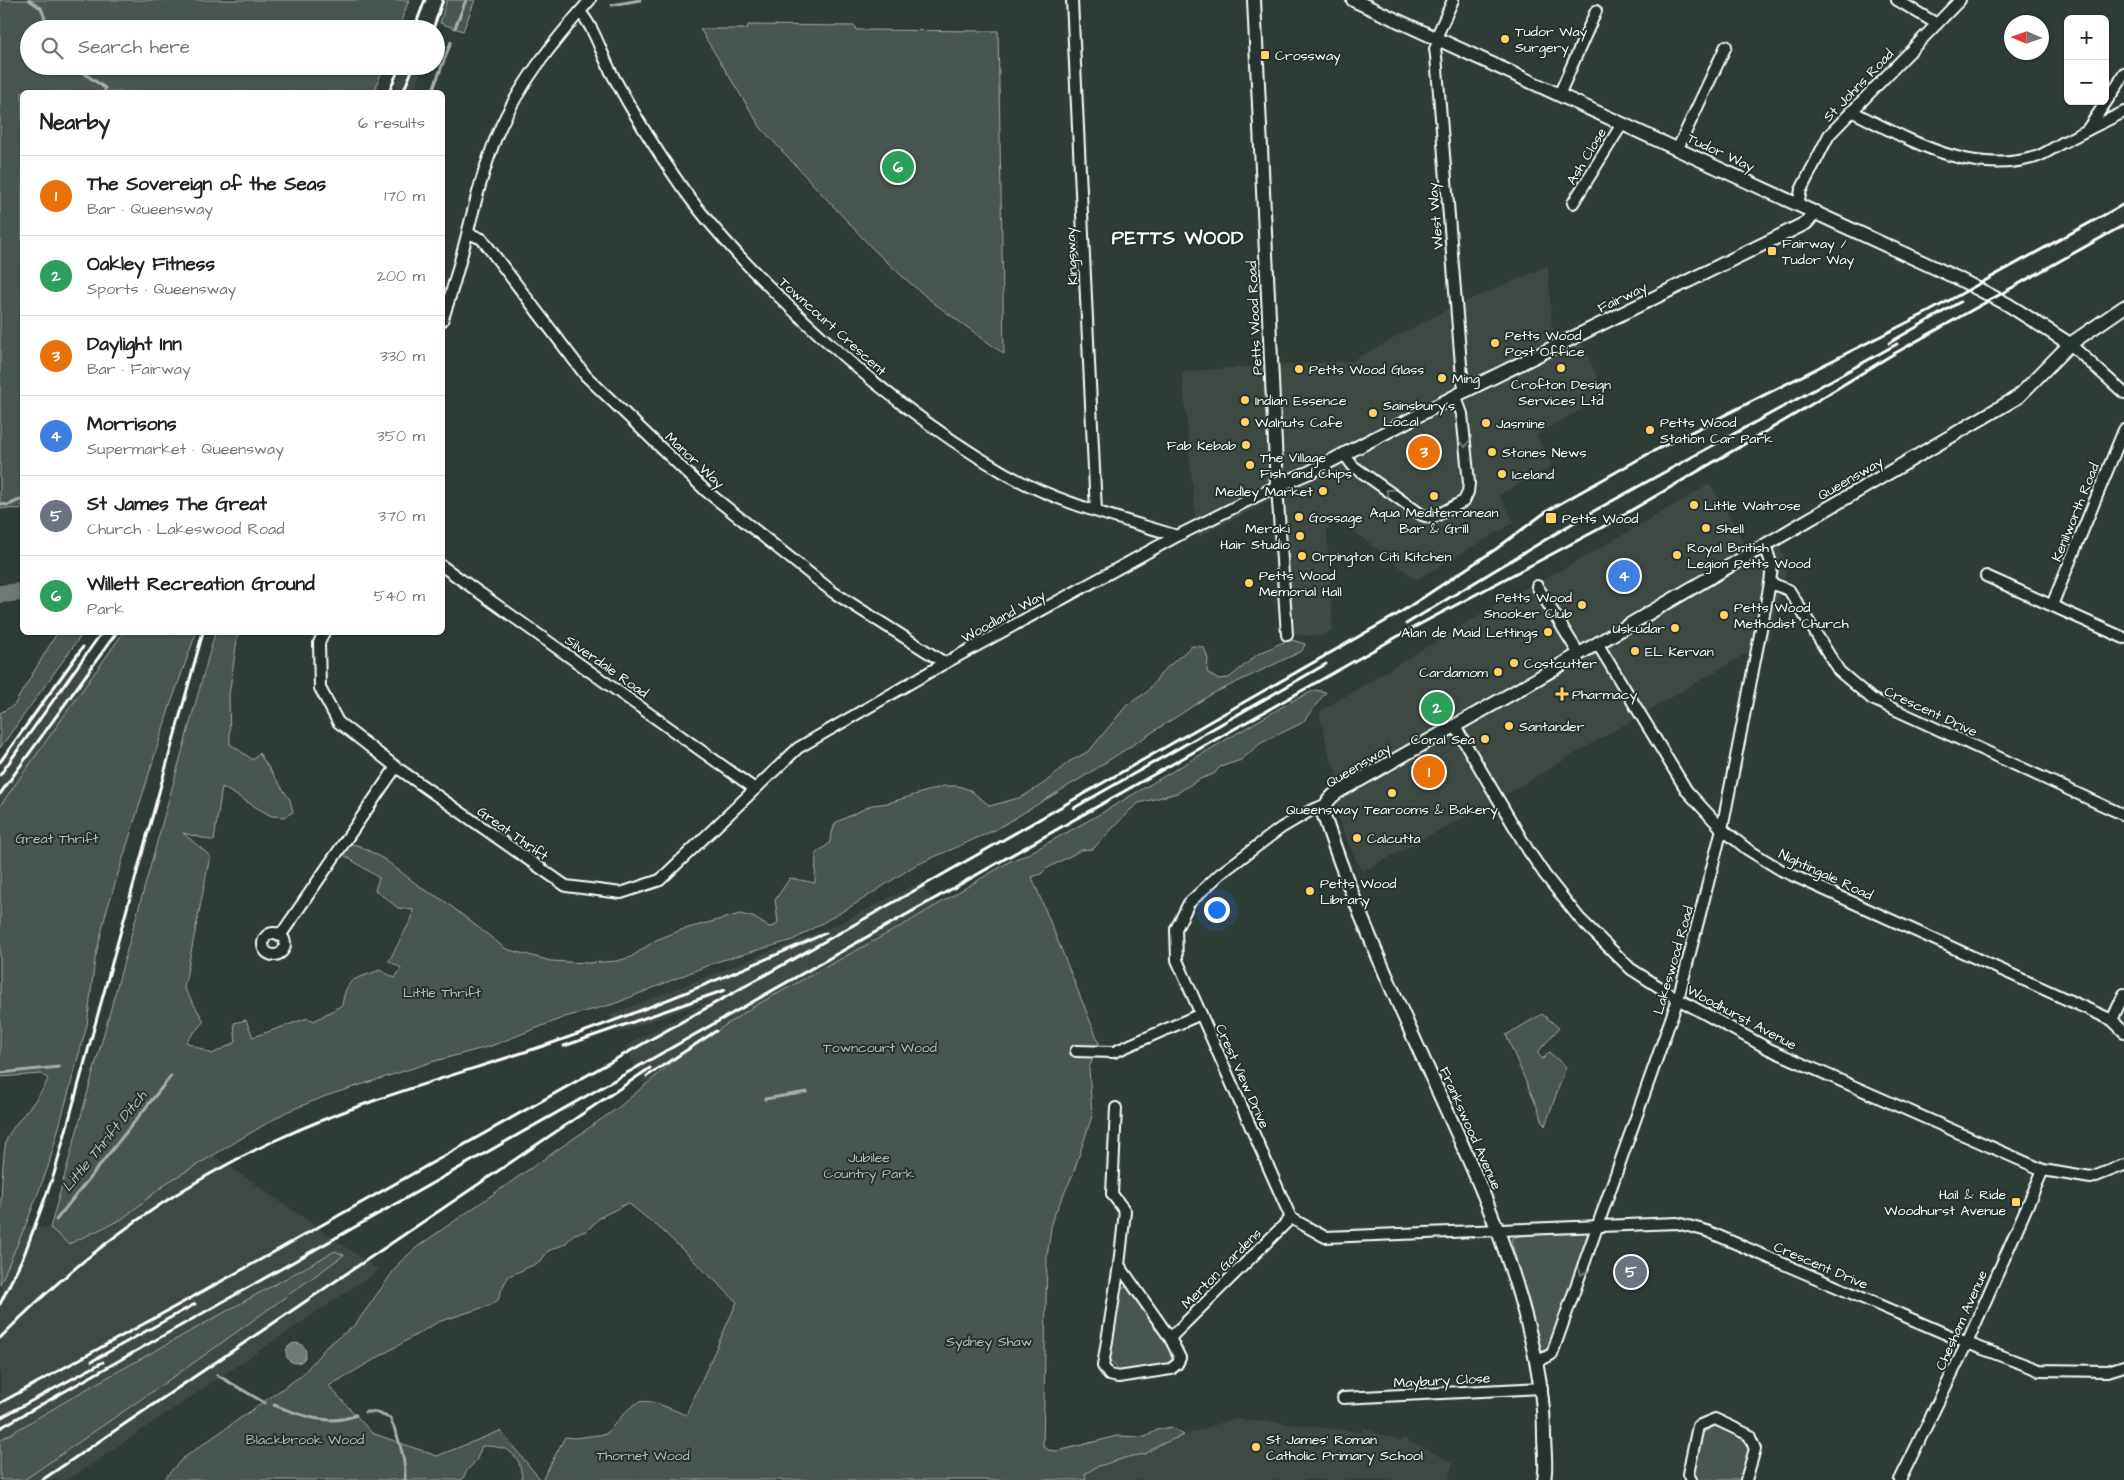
<!DOCTYPE html>
<html lang="en">
<head>
<meta charset="utf-8">
<style>
	:root { --surface:#fff; --page:#f6f6f6; --text:#202124; --muted:#757577; --line:#e0e0e0; --accent:#1a73e8 }
	body { margin:0; font-family:"Architects Daughter",sans-serif; background:var(--page); color:var(--text) }
	.controls { position:absolute; right:15px; top:15px; display:grid; overflow:hidden; border-radius:8px; box-shadow:0 1px 4px #0004 }
	.controls button { width:45px; height:45px; display:grid; place-items:center; padding:0; border:0; border-bottom:1px solid var(--line); background:var(--surface); color:var(--text); font:25px sans-serif }
	.compass { position:absolute; left:2004px; top:15px; width:45px; height:45px; border-radius:50%; background:var(--surface); box-shadow:0 1px 4px #0004; rotate:272deg }
	.you { position:absolute; left:1216px; top:909px; width:18px; height:18px; margin:-12px; border:4px solid #fff; border-radius:50%; background:#1a73e8; box-shadow:0 0 0 8px #1a73e833 }
	.badge { display:grid; place-items:center; width:32px; height:32px; border-radius:50%; background:var(--accent); color:#fff; font-size:16px; font-weight:700 }
	.pin { position:absolute; translate:-50% -50%; border:2px solid #fff; box-shadow:0 1px 5px #0006 }
	.list { margin:0; padding:0; list-style:none }
	h2 { display:flex; justify-content:space-between; align-items:center; height:65px; margin:0; padding:0 20px; font-size:21px }
	h2 small { font-size:16px; font-weight:400; color:var(--muted) }
	.list li { display:grid; grid-template-columns:32px 1fr auto; gap:15px; align-items:center; box-sizing:border-box; height:80px; padding:0 20px; border-top:1px solid var(--line) }
	.list b { display:block; font-size:19px; white-space:nowrap }
	.list p { margin:0; font-size:16px; white-space:nowrap; color:var(--muted) }
	.list em { font-size:16px; font-style:normal; color:var(--muted) }
	.icon { flex:none; width:28px; height:28px; fill:none; stroke:currentColor; stroke-width:2; stroke-linecap:round; stroke-linejoin:round }
	.map { position:relative; flex:none; width:2124px; height:1480px; overflow:hidden }
	.search { position:absolute; background:var(--surface); box-shadow:0 1px 4px #0004; left:20px; top:20px; width:425px; height:55px; display:flex; align-items:center; gap:12px; box-sizing:border-box; padding:0 18px; border-radius:28px; color:var(--muted); font-size:19px }
	.panel { position:absolute; background:var(--surface); box-shadow:0 1px 4px #0004; left:20px; top:90px; width:425px; height:545px; border-radius:8px }
	.map>svg:first-child { display:block }
</style>
</head>
<body>
<div class="map">
<svg width="2124" height="1480" viewBox="0 0 2124 1480">
	<rect width="100%" height="100%" fill="#2f3b35"/>
	<filter id="ink" filterUnits="userSpaceOnUse"><feTurbulence type="fractalNoise" baseFrequency=".02" numOctaves="2"/><feDisplacementMap in="SourceGraphic" scale="10" xChannelSelector="R" yChannelSelector="G"/><feConvolveMatrix kernelMatrix="1 2 1 2 8 2 1 2 1" color-interpolation-filters="sRGB"/></filter>
	<g filter="url(#ink)">
		<g fill="#3c4842">
			<path d="M403,66H423L414,92H393Z"/>
			<path d="M1548,266L1553,340L1576,327L1605,396L1536,435L1552,466L1499,495L1515,522L1416,580L1337,518L1327,531L1333,629L1322,636L1290,635L1277,497L1197,538L1182,371L1351,361L1454,306Z"/>
			<path d="M1710,484L1746,545L1770,531L1788,563L1769,640L1491,803L1362,872L1354,857L1338,818L1336,772L1330,758L1319,712L1521,590L1567,567Z"/>
			<path d="M74,655L96,670L0,806V758Z"/>
			<path d="M920,882L936,905L753,1007L682,1054L644,1083L625,1046L712,999L618,1033L610,1015L834,926Z"/>
			<path d="M212,1154L379,1270L68,1480H0V1275L21,1225L50,1228L69,1243Z"/>
			<path d="M1235,1418L1246,1421L1274,1422L1362,1432L1363,1428L1401,1441L1403,1438L1453,1462L1449,1480H1078L1075,1452L1128,1435V1442L1185,1435Z"/>
		</g>
		<g fill="#4a544f" stroke="#a4aaa7">
			<path d="M0,0H409L398,29H29V66H384L374,92H22V509L0,508Z"/>
			<path d="M447,0H475L463,31L440,23Z"/>
			<path d="M748,25L855,26L856,30L998,31L1004,354L935,304L903,277L871,247L761,128L700,29H747Z"/>
			<path d="M57,633H83L0,748V713L14,705Z"/>
			<path d="M123,633H196L169,709L106,913L95,959L87,1025L48,1167L27,1222L0,1284C0,1254 0,1160 7,1138C18,1117 39,1101 48,1079L41,1074L0,1077V806Z"/>
			<path d="M215,633H238L229,695L230,744L253,760L259,753L290,800L293,812L284,817L271,816L222,787L214,841L183,833L210,856L184,988L204,1021L186,1042L212,1054L236,1042L234,1023L246,1020L253,1037L308,1018L314,1021L342,1005C347,976 354,980 380,970L395,978L401,968L389,961L412,918L413,910L398,908L375,890L379,878L344,855L349,843L360,846L384,859L423,889L443,900L506,949L551,961L588,963L617,961L631,957L656,940L681,930L740,914L753,917L769,927L775,926L778,922L775,900L790,878L815,883L816,853L829,844L835,823L872,805L888,803L944,786H958L970,790L990,806L1022,797L1046,782L1067,763L1089,751L1127,705L1147,692L1163,671L1192,646L1204,647L1208,659L1207,672L1217,679L1229,678L1258,654L1281,643L1292,640L1305,644L1302,651L1210,695L1083,777L995,830L914,866L857,903L793,940L716,962L614,1004L565,1017L491,1046L435,1061L326,1096L286,1112L168,1182L122,1219L69,1244L50,1228Z"/>
			<path d="M1315,690L1326,692L1302,723L1261,743L1241,760L1220,767L1214,774L1200,779L1177,793L1139,803L1130,810L1093,849L1081,850L1046,869L1041,874L1032,877L1099,1043L1089,1068L1092,1116L1073,1174L1052,1220L1047,1257L1043,1446L1048,1450L1058,1451L1117,1436L1145,1437L1157,1430L1171,1427L1184,1435L1159,1445L1145,1454L1128,1457L1096,1467L1085,1474L1086,1480H542L565,1437L574,1438L606,1434C641,1395 635,1394 686,1415L737,1302L662,1230L628,1203L599,1218L587,1231L574,1234L565,1244L548,1251L540,1262L509,1276L503,1286L498,1300L491,1305L438,1322L329,1386L372,1433L437,1456L500,1431L541,1480H522C521,1452 507,1446 482,1446L476,1461L468,1469L462,1480H163L182,1459L302,1375L327,1346L355,1325L400,1262L417,1247L619,1107L682,1054L753,1007L910,921L1012,860L1024,856L1093,818L1292,701Z"/>
			<path d="M1542,1014L1559,1028L1537,1053L1543,1059L1549,1052L1566,1067L1545,1126L1506,1035Z"/>
			<path d="M1583,1232L1592,1234L1549,1349L1540,1351L1511,1239L1519,1236Z"/>
			<path d="M335,1251L344,1255L192,1364L24,1480H0V1440L90,1387Z"/>
			<path d="M1126,1287L1130,1289L1173,1354L1175,1358L1171,1365L1124,1372L1119,1371L1110,1360L1118,1294L1121,1289Z"/>
			<path d="M1716,1425L1747,1439L1750,1452L1741,1480H1698L1694,1472L1701,1434Z"/>
		</g>
		<circle fill="#707975" stroke="#a9afac" cx="296" cy="1353" r="10"/>
		<g fill="none" stroke-linecap="round" stroke-linejoin="round">
			<g stroke="#a9afac" stroke-width="3">
				<path d="M29,0L41,8L49,29"/>
				<path d="M612,5L640,0"/>
				<path d="M455,28L466,0"/>
				<path d="M82,66L85,74L105,88V92"/>
				<path d="M432,92L451,42"/>
				<path d="M0,504L8,505L20,500H22"/>
				<path d="M0,1073L59,1067"/>
				<path d="M765,1099L807,1092"/>
				<path d="M56,1220L171,1076"/>
				<path d="M217,1375L265,1403"/>
				<path d="M274,1405C301,1415 328,1427 356,1415"/>
				<path d="M365,1412H375L390,1418C398,1436 406,1459 405,1480"/>
			</g>
			<path stroke="#707975" stroke-width="18" d="M0,594L22,592"/>
			<defs>
				<g id="minor">
					<path d="M1072,0L1096,511"/>
					<path d="M1897,0L1937,24"/>
					<path d="M580,12C595,29 601,53 612,74C633,113 656,150 681,186C714,232 754,273 794,311C858,372 927,428 1003,472C1057,503 1119,518 1177,536"/>
					<path d="M1436,38L1453,0"/>
					<path d="M1439,40L1435,49L1436,56L1462,377L1465,391"/>
					<path d="M1559,95L1596,11"/>
					<path d="M1851,111C1907,138 1967,176 2032,158C2042,156 2053,148 2062,143C2083,132 2103,122 2124,112"/>
					<path d="M2087,130L2119,83L2124,73"/>
					<path d="M1678,148L1726,46"/>
					<path d="M1573,203L1622,124"/>
					<path d="M1798,204L1801,190L1829,135L1960,0"/>
					<path d="M468,233L482,239L586,376L706,491L833,592L945,663"/>
					<path d="M442,321C464,260 473,195 497,135C518,85 555,40 590,0"/>
					<path d="M2070,344L2124,393"/>
					<path d="M1344,454L1353,466L1422,515L1432,518L1464,501L1468,492L1469,483L1462,414L1456,397"/>
					<path d="M442,566L755,789"/>
					<path d="M1986,576L2124,638"/>
					<path d="M1770,583L1789,590L1839,671L1872,699L2124,815"/>
					<path d="M1537,586L1579,654"/>
					<path d="M2052,605L2124,430"/>
					<path d="M324,632L319,643L320,688L338,722L396,767L566,886L621,893L660,880L798,748L945,663L1177,536L1277,486L1287,635"/>
					<path d="M1597,643L1687,791L1722,829L1747,849L1781,870L2112,1020L2124,1032"/>
					<path d="M1455,726L1528,850L1545,875L1580,919L1631,969L1678,999L1769,1049L2043,1170L2091,1178L2124,1165"/>
					<path d="M1325,805L1310,811L1281,828L1220,874L1189,903L1176,929L1177,960L1291,1218L1325,1237L1677,1223L1707,1231L1967,1343L2039,1370L2108,1371L2124,1366"/>
					<circle cx="274" cy="944" r="11"/>
					<path d="M280,936L396,767"/>
					<path d="M2112,1020L2124,994"/>
					<path d="M1076,1051L1114,1052L1201,1014"/>
					<path d="M1116,1108L1112,1194L1125,1211L1119,1265L1170,1338"/>
					<path d="M1119,1265L1103,1366L1109,1375L1118,1377L1171,1369L1177,1364L1180,1358L1170,1338L1291,1218"/>
					<path d="M1537,1362L1552,1354L1678,999L1722,829L1770,583L1772,566L1765,545"/>
					<path d="M1343,1398L1542,1388"/>
					<path d="M1691,1480L1688,1474L1698,1426L1715,1419L1749,1435L1755,1449L1746,1480"/>
					<path d="M1900,1480L1967,1343L2043,1170"/>
				</g>
				<g id="tertiary">
					<path d="M1254,0L1277,486L1310,472L1465,391L1806,223L1816,212"/>
					<path d="M1353,0L1957,278L2007,304L2070,344"/>
					<path d="M1544,1480C1547,1466 1544,1449 1544,1435C1544,1396 1537,1360 1527,1323C1499,1212 1445,1110 1399,1005C1372,943 1345,880 1324,816C1323,796 1343,789 1358,781L1511,694L2018,397L2070,344L2124,307"/>
				</g>
			</defs>
			<use href="#minor" stroke="#fff" stroke-width="14"/>
			<use href="#tertiary" stroke="#fff" stroke-width="16"/>
			<use href="#minor" stroke="#26332d" stroke-width="10"/>
			<use href="#tertiary" stroke="#26332d" stroke-width="12"/>
			<g stroke="#fff" stroke-width="3">
				<path d="M414,29L425,0"/>
				<path d="M433,29L443,0"/>
				<path d="M389,92L400,66"/>
				<path d="M403,92L414,66"/>
				<path d="M1889,343L1960,302"/>
				<path d="M1406,624L1583,517L1897,344"/>
				<path d="M0,762L83,647"/>
				<path d="M0,775L102,632"/>
				<path d="M0,794L117,632"/>
				<path d="M1074,808L1326,664"/>
				<path d="M564,1046L725,990"/>
				<path d="M647,1076L716,1031"/>
				<path d="M0,1304L24,1255L54,1174L203,632"/>
				<path d="M0,1338C80,1256 172,1188 276,1140C366,1098 464,1073 558,1041C649,1009 738,972 826,933"/>
				<path d="M92,1361L195,1304"/>
				<path d="M0,1403L258,1261L919,888L1398,614L1496,549L1547,511L1648,454L1930,311L2124,204"/>
				<path d="M0,1418L103,1362"/>
				<path d="M0,1428L1409,630L1601,528L1794,415L1890,356L2124,225"/>
				<path d="M42,1480L650,1068"/>
			</g>
		</g>
		<defs><path id="oneway-chevron" d="M-2-3.5L2.5 0L-2 3.5" fill="none" stroke-width="1.6" stroke-linecap="round" stroke-linejoin="round" transform="scale(1.25)"/></defs>
		<g stroke="#727a76">
			<use href="#oneway-chevron" transform="translate(1465 444) rotate(84)"/>
			<use href="#oneway-chevron" transform="translate(1389 492) rotate(-145)"/>
			<use href="#oneway-chevron" transform="translate(1582 1272) rotate(110)"/>
		</g>
	</g>
	<g fill="#ffd166" stroke="#26332d" stroke-width="2">
		<circle cx="1505" cy="39" r="5"/>
		<rect x="1260" y="50" width="10" height="10" rx="2.5"/>
		<rect x="1767" y="246" width="10" height="10" rx="2.5"/>
		<circle cx="1495" cy="343" r="5"/>
		<circle cx="1561" cy="368" r="5"/>
		<circle cx="1299" cy="369" r="5"/>
		<circle cx="1442" cy="378" r="5"/>
		<circle cx="1245" cy="400" r="5"/>
		<circle cx="1373" cy="413" r="5"/>
		<circle cx="1245" cy="422" r="5"/>
		<circle cx="1486" cy="423" r="5"/>
		<circle cx="1650" cy="430" r="5"/>
		<circle cx="1246" cy="445" r="5"/>
		<circle cx="1492" cy="452" r="5"/>
		<circle cx="1250" cy="465" r="5"/>
		<circle cx="1502" cy="474" r="5"/>
		<circle cx="1323" cy="491" r="5"/>
		<circle cx="1434" cy="496" r="5"/>
		<circle cx="1694" cy="505" r="5"/>
		<circle cx="1299" cy="517" r="5"/>
		<rect x="1545" y="512" width="12" height="12" rx="2.5"/>
		<circle cx="1706" cy="528" r="5"/>
		<circle cx="1300" cy="536" r="5"/>
		<circle cx="1677" cy="555" r="5"/>
		<circle cx="1302" cy="556" r="5"/>
		<circle cx="1249" cy="583" r="5"/>
		<circle cx="1582" cy="605" r="5"/>
		<circle cx="1724" cy="615" r="5"/>
		<circle cx="1675" cy="628" r="5"/>
		<circle cx="1548" cy="632" r="5"/>
		<circle cx="1635" cy="651" r="5"/>
		<circle cx="1514" cy="663" r="5"/>
		<circle cx="1498" cy="672" r="5"/>
		<path d="M1559.5 686.5h5v5h5v5h-5v5h-5v-5h-5v-5h5z"/>
		<circle cx="1509" cy="726" r="5"/>
		<circle cx="1485" cy="739" r="5"/>
		<circle cx="1392" cy="793" r="5"/>
		<circle cx="1357" cy="838" r="5"/>
		<circle cx="1310" cy="891" r="5"/>
		<rect x="2011" y="1197" width="10" height="10" rx="2.5"/>
		<circle cx="1256" cy="1447" r="5"/>
	</g>
	<g text-anchor="middle" stroke-width="4" stroke-linejoin="round" paint-order="stroke">
		<g font-size="14" fill="#fff" stroke="#26332d" text-anchor="start">
			<text x="1515" y="36">Tudor Way<tspan x="1515" dy="16">Surgery</tspan></text>
			<text x="1275" y="60">Crossway</text>
			<text x="1782" y="248">Fairway /<tspan x="1782" dy="16">Tudor Way</tspan></text>
			<text x="1505" y="340">Petts Wood<tspan x="1505" dy="16">Post Office</tspan></text>
			<text x="1309" y="374">Petts Wood Glass</text>
			<text x="1452" y="383">Ming</text>
			<text x="1561" y="389" text-anchor="middle">Crofton Design<tspan x="1561" dy="16">Services Ltd</tspan></text>
			<text x="1255" y="405">Indian Essence</text>
			<text x="1383" y="410">Sainsbury's<tspan x="1383" dy="16">Local</tspan></text>
			<text x="1255" y="427">Walnuts Cafe</text>
			<text x="1660" y="427">Petts Wood<tspan x="1660" dy="16">Station Car Park</tspan></text>
			<text x="1496" y="428">Jasmine</text>
			<text x="1236" y="450" text-anchor="end">Fab Kebab</text>
			<text x="1502" y="457">Stones News</text>
			<text x="1260" y="462">The Village<tspan x="1260" dy="16">Fish and Chips</tspan></text>
			<text x="1512" y="479">Iceland</text>
			<text x="1313" y="496" text-anchor="end">Medley Market</text>
			<text x="1704" y="510">Little Waitrose</text>
			<text x="1434" y="517" text-anchor="middle">Aqua Mediterranean<tspan x="1434" dy="16">Bar &amp; Grill</tspan></text>
			<text x="1309" y="522">Gossage</text>
			<text x="1562" y="523">Petts Wood</text>
			<text x="1290" y="533" text-anchor="end">Meraki<tspan x="1290" dy="16">Hair Studio</tspan></text>
			<text x="1716" y="533">Shell</text>
			<text x="1687" y="552">Royal British<tspan x="1687" dy="16">Legion Petts Wood</tspan></text>
			<text x="1312" y="561">Orpington Citi Kitchen</text>
			<text x="1259" y="580">Petts Wood<tspan x="1259" dy="16">Memorial Hall</tspan></text>
			<text x="1572" y="602" text-anchor="end">Petts Wood<tspan x="1572" dy="16">Snooker Club</tspan></text>
			<text x="1734" y="612">Petts Wood<tspan x="1734" dy="16">Methodist Church</tspan></text>
			<text x="1665" y="633" text-anchor="end">Uskudar</text>
			<text x="1538" y="637" text-anchor="end">Alan de Maid Lettings</text>
			<text x="1645" y="656">EL Kervan</text>
			<text x="1524" y="668">Costcutter</text>
			<text x="1488" y="677" text-anchor="end">Cardamom</text>
			<text x="1572" y="699">Pharmacy</text>
			<text x="1519" y="731">Santander</text>
			<text x="1475" y="744" text-anchor="end">Coral Sea</text>
			<text x="1392" y="814" text-anchor="middle">Queensway Tearooms &amp; Bakery</text>
			<text x="1367" y="843">Calcutta</text>
			<text x="1320" y="888">Petts Wood<tspan x="1320" dy="16">Library</tspan></text>
			<text x="2006" y="1199" text-anchor="end">Hail &amp; Ride<tspan x="2006" dy="16">Woodhurst Avenue</tspan></text>
			<text x="1266" y="1444">St James' Roman<tspan x="1266" dy="16">Catholic Primary School</tspan></text>
		</g>
		<g font-size="14" fill="#fff" stroke="#26332d">
			<text transform="translate(1858 85) rotate(-46)" y="5">St Johns Road</text>
			<text transform="translate(1721 152) rotate(25)" y="5">Tudor Way</text>
			<text transform="translate(1586 156) rotate(-59)" y="5">Ash Close</text>
			<text transform="translate(1435 216) rotate(-95)" y="5">West Way</text>
			<text transform="translate(1071 256) rotate(-93)" y="5">Kingsway</text>
			<text transform="translate(1622 297) rotate(-26)" y="5">Fairway</text>
			<text transform="translate(1254 318) rotate(-93)" y="5">Petts Wood Road</text>
			<text transform="translate(833 326) rotate(42)" y="5">Towncourt Crescent</text>
			<text transform="translate(695 460) rotate(43)" y="5">Manor Way</text>
			<text transform="translate(1850 478) rotate(-30)" y="5">Queensway</text>
			<text transform="translate(2075 512) rotate(-68)" y="5">Kenilworth Road</text>
			<text transform="translate(1003 616) rotate(-29)" y="5">Woodland Way</text>
			<text transform="translate(607 666) rotate(35)" y="5">Silverdale Road</text>
			<text transform="translate(1931 711) rotate(25)" y="5">Crescent Drive</text>
			<text transform="translate(1358 765) rotate(-31)" y="5">Queensway</text>
			<text transform="translate(513 833) rotate(35)" y="5">Great Thrift</text>
			<text transform="translate(1826 874) rotate(25)" y="5">Nightingale Road</text>
			<text transform="translate(1673 960) rotate(-74)" y="5">Lakeswood Road</text>
			<text transform="translate(1742 1017) rotate(28)" y="5">Woodhurst Avenue</text>
			<text transform="translate(1243 1076) rotate(66)" y="5">Crest View Drive</text>
			<text transform="translate(1471 1128) rotate(66)" y="5">Frankswood Avenue</text>
			<text transform="translate(1821 1265) rotate(23)" y="5">Crescent Drive</text>
			<text transform="translate(1221 1268) rotate(-45)" y="5">Merton Gardens</text>
			<text transform="translate(1961 1320) rotate(-66)" y="5">Chesham Avenue</text>
			<text transform="translate(1442 1380) rotate(-3)" y="5">Maybury Close</text>
		</g>
		<g font-size="14" fill="#b7bbb9" stroke="#26332d">
			<text x="57" y="843">Great Thrift</text>
			<text x="442" y="997">Little Thrift</text>
			<text x="880" y="1052">Towncourt Wood</text>
			<text x="869" y="1162">Jubilee<tspan x="869" dy="16">Country Park</tspan></text>
			<text x="989" y="1346">Sydney Shaw</text>
			<text x="305" y="1444">Blackbrook Wood</text>
			<text x="643" y="1460">Thornet Wood</text>
		</g>
		<g font-size="15" font-style="italic" fill="#b8bcba" stroke="#26332d">
			<text transform="translate(104 1141) rotate(-51)" y="5">Little Thrift Ditch</text>
		</g>
		<g font-size="19" font-weight="bold" letter-spacing="1" fill="#fff" stroke="#26332d">
			<text x="1178" y="244">PETTS WOOD</text>
		</g>
	</g>
</svg>
<div class="controls">
<button>+</button>
<button>−</button>
</div>
<svg class="compass" viewBox="-18 -18 36 36"><path d="M0-13l5 13h-10z" fill="#e53935"/><path d="M0 13l5-13h-10z" fill="#757577"/></svg>
<div class="you"></div>
<div class="pin badge" style="left:1429px;top:772px;background:#e8710a">1</div>
<div class="pin badge" style="left:1437px;top:708px;background:#2e9e5b">2</div>
<div class="pin badge" style="left:1424px;top:452px;background:#e8710a">3</div>
<div class="pin badge" style="left:1624px;top:576px;background:#3f7fe0">4</div>
<div class="pin badge" style="left:1631px;top:1272px;background:#6b7280">5</div>
<div class="pin badge" style="left:898px;top:167px;background:#2e9e5b">6</div>
<div class="search"><svg class="icon" aria-label="search" viewBox="0 0 24 24"><circle cx="10" cy="10" r="6"/><path d="M15 15l6 6"/></svg>Search here</div>
<section class="panel">
<h2>Nearby<small>6 results</small></h2>
<ul class="list">
<li><span class="badge" style="background:#e8710a">1</span><div><b>The Sovereign of the Seas</b><p>Bar · Queensway</p></div><em>170 m</em></li>
<li><span class="badge" style="background:#2e9e5b">2</span><div><b>Oakley Fitness</b><p>Sports · Queensway</p></div><em>200 m</em></li>
<li><span class="badge" style="background:#e8710a">3</span><div><b>Daylight Inn</b><p>Bar · Fairway</p></div><em>330 m</em></li>
<li><span class="badge" style="background:#3f7fe0">4</span><div><b>Morrisons</b><p>Supermarket · Queensway</p></div><em>350 m</em></li>
<li><span class="badge" style="background:#6b7280">5</span><div><b>St James The Great</b><p>Church · Lakeswood Road</p></div><em>370 m</em></li>
<li><span class="badge" style="background:#2e9e5b">6</span><div><b>Willett Recreation Ground</b><p>Park</p></div><em>540 m</em></li>
</ul>
</section>
</div>
</body>
</html>
